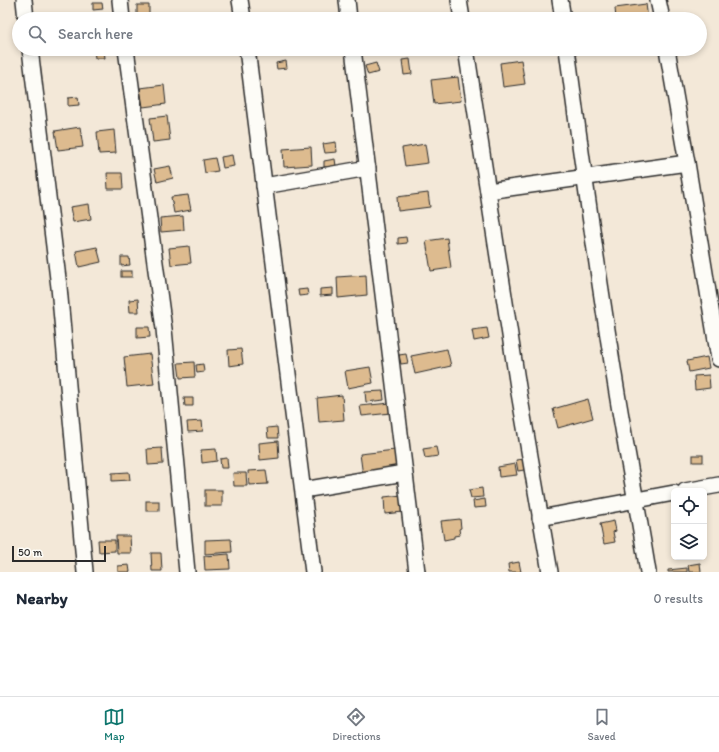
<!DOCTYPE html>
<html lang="en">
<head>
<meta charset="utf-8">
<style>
	:root { --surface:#fff; --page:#f6f6f7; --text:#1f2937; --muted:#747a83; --line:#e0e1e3; --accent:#0f766e }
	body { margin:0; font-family:Itim,sans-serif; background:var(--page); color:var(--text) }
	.controls { position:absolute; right:12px; bottom:12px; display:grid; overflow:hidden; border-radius:6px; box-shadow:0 2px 6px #0003 }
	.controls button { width:36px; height:36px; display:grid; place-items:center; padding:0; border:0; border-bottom:1px solid var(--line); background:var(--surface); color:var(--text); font:20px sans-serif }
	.scale { position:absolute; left:12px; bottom:10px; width:94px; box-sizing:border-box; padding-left:4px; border:2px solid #2b2b2b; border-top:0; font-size:11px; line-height:14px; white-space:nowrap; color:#2b2b2b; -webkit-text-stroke:3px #fdfcf7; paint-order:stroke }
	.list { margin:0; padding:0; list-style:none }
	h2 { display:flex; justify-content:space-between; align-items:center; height:52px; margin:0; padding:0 16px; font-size:17px }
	h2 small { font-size:13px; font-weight:400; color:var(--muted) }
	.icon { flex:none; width:22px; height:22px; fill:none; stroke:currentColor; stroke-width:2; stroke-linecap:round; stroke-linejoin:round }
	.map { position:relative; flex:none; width:719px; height:572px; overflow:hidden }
	.search { position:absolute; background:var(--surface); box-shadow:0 2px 6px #0003; left:12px; right:12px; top:12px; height:44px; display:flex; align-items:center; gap:10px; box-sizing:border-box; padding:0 14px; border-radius:22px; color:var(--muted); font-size:15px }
	.sheet { height:124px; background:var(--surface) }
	nav { display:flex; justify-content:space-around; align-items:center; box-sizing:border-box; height:56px; border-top:1px solid var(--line); background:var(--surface); font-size:11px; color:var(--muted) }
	nav a { display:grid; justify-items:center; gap:2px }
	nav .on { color:var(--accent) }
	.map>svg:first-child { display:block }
</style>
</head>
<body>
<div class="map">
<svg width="719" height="572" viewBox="0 0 719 572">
	<rect width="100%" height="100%" fill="#f3e8d8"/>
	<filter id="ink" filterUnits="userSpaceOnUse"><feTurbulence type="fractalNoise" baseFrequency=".025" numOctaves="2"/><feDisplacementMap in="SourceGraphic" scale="8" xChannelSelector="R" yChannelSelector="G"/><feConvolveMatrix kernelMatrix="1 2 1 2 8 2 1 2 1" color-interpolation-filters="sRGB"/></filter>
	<g filter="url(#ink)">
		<g fill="#ddbb8f" stroke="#2b2b2b">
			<path d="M93,3H102L103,9L93,10Z"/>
			<path d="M646,4L648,19H616L615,8Z"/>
			<path d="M137,5H149V18L137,19Z"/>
			<path d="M94,50H104L105,58H95Z"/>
			<path d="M410,59L412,74L404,75L402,60Z"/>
			<path d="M521,60L525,84L503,87L500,63Z"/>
			<path d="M286,61L287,68L277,69L276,63Z"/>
			<path d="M376,63L379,72L368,75L365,66Z"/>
			<path d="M458,77L461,101L434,104L431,80Z"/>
			<path d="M164,85L166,104L143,107L140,88Z"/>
			<path d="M78,97L79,105L68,106V98Z"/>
			<path d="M167,116L170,140L153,142L150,118Z"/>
			<path d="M80,127L83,147L58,150L55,131Z"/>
			<path d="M114,130L116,153L99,154L97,132Z"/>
			<path d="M336,142L337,152L325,153L323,144Z"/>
			<path d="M425,144L428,163L405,166L402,148Z"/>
			<path d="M311,147L312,165L284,167L283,149Z"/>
			<path d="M232,155L234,166L223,168L221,157Z"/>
			<path d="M215,158L218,171L205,173L203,160Z"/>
			<path d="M335,159L336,166L324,167V161Z"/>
			<path d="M170,166L173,178L157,182L154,169Z"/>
			<path d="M107,173H122L123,189H108Z"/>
			<path d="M428,193L430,207L398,211L397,197Z"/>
			<path d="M188,195L191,210L174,213L171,197Z"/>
			<path d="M89,204L91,219L73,222L70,207Z"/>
			<path d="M183,216L184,230L161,232L160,218Z"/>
			<path d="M406,237L407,243L398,244V238Z"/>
			<path d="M447,238L451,268L431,271L426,241Z"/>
			<path d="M189,246L191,263L171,265L169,248Z"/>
			<path d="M97,247L101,262L79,267L76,251Z"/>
			<path d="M121,257H129L130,265L121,266Z"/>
			<rect x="121" y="271" width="11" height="6"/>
			<path d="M366,275L367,295L338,298L337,277Z"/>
			<path d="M333,288V295L320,296V289Z"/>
			<path d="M307,289L308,295L299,296L298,290Z"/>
			<path d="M138,299L139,312H130L129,300Z"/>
			<path d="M137,327H149L150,337L137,338Z"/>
			<path d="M487,328L489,338L474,341L472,330Z"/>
			<path d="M241,349L243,364L229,366L228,350Z"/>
			<path d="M447,349L451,366L415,374L411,356Z"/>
			<path d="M150,354L154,384L127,387L124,357Z"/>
			<path d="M406,354L408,363L401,364L399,355Z"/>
			<path d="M707,357L709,368L689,372L687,361Z"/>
			<path d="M194,362L195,377L180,378L178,363Z"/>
			<path d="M203,364L204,372L197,373L196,365Z"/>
			<path d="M370,367L373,383L348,388L345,371Z"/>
			<path d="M709,375L710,388L695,390L694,376Z"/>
			<path d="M383,391L384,400L366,402L365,392Z"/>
			<path d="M342,395L344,420L319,422L317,398Z"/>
			<path d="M184,398H193V406H185Z"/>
			<path d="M588,399L593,418L558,428L553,409Z"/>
			<path d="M390,403L391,413L362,416L360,406Z"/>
			<path d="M202,421L203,431L188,432L187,422Z"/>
			<path d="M277,427L278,438H268L267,428Z"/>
			<path d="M278,441L279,458L260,460L259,443Z"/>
			<path d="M436,447L438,456L425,458L423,449Z"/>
			<path d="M162,448L163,464L148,465L147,449Z"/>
			<path d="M216,449L217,461L202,463L201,450Z"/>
			<path d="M395,450L397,472L363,476L360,454Z"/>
			<rect x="693" y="455" width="10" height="7"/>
			<path d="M227,458L228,468H221L220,459Z"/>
			<path d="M523,459L524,470L518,471L516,460Z"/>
			<path d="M515,464L517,475L499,477L498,467Z"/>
			<path d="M266,470L268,484L249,485L248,471Z"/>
			<path d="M129,472L130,480L112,481V473Z"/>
			<path d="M233,473H246L247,486H234Z"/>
			<path d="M482,488L483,497L471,498L469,490Z"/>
			<rect x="205" y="490" width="17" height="16"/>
			<path d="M402,495L403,512L385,514L384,497Z"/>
			<path d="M485,499L486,507L474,508L473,501Z"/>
			<rect x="146" y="501" width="13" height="10"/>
			<path d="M460,519L461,528L459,529L460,535L454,536V538L444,540L441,521Z"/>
			<path d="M614,521L616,531L613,532L615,542L604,544L600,524Z"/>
			<path d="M116,536H130L131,553H117Z"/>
			<path d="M231,539L232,552L205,554V540Z"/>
			<path d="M98,540H115V551L99,552Z"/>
			<path d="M151,553H161L162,571H152Z"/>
			<path d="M229,554L230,569L205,570L204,556Z"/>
			<path d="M519,562L521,572H509L508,564Z"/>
			<path d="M700,563L701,572H689L688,565Z"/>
			<path d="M129,565L130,572H118V566Z"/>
			<path d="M687,568V572H668V570Z"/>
		</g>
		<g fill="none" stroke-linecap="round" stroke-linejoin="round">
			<defs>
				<g id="minor">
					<path d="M24,0L26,19"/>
					<path d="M120,0L122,19"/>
					<path d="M240,0L243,19"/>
					<path d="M347,0L349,19"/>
					<path d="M459,0L462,19"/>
					<path d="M560,0L563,19"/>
					<path d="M658,0L662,19"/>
					<path d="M30,49L59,287L85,572"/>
					<path d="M126,49L164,329L187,572"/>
					<path d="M247,49L313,572"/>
					<path d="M353,49L417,572"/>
					<path d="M466,49L518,387L550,572"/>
					<path d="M567,49C582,162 598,275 616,387C626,449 638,510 648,572"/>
					<path d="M667,49L687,163L719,359"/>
					<path d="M264,186L368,168"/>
					<path d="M488,191L687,163"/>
					<path d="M303,490L404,473"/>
					<path d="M685,491L719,485"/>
					<path d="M540,518L674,493"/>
				</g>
			</defs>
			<use href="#minor" stroke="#2b2b2b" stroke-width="18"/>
			<use href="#minor" stroke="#fdfcf7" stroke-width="15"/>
		</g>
	</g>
</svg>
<div class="controls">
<button><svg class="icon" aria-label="locate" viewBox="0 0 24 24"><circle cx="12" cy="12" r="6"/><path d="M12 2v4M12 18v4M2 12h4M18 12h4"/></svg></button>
<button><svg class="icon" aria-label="layers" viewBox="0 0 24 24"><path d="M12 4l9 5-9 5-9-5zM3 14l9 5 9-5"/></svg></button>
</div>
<div class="scale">50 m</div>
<div class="search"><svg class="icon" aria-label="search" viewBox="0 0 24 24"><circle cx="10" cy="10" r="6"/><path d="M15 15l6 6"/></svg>Search here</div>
</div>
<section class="sheet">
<h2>Nearby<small>0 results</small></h2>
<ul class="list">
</ul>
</section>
<nav>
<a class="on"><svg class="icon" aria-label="map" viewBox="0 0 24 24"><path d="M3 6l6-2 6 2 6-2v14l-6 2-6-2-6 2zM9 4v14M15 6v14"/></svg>Map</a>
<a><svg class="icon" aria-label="directions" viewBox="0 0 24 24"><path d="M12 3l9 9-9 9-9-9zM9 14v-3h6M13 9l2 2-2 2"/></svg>Directions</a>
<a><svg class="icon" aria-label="saved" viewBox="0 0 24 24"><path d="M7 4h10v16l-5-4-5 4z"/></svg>Saved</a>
</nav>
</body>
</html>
